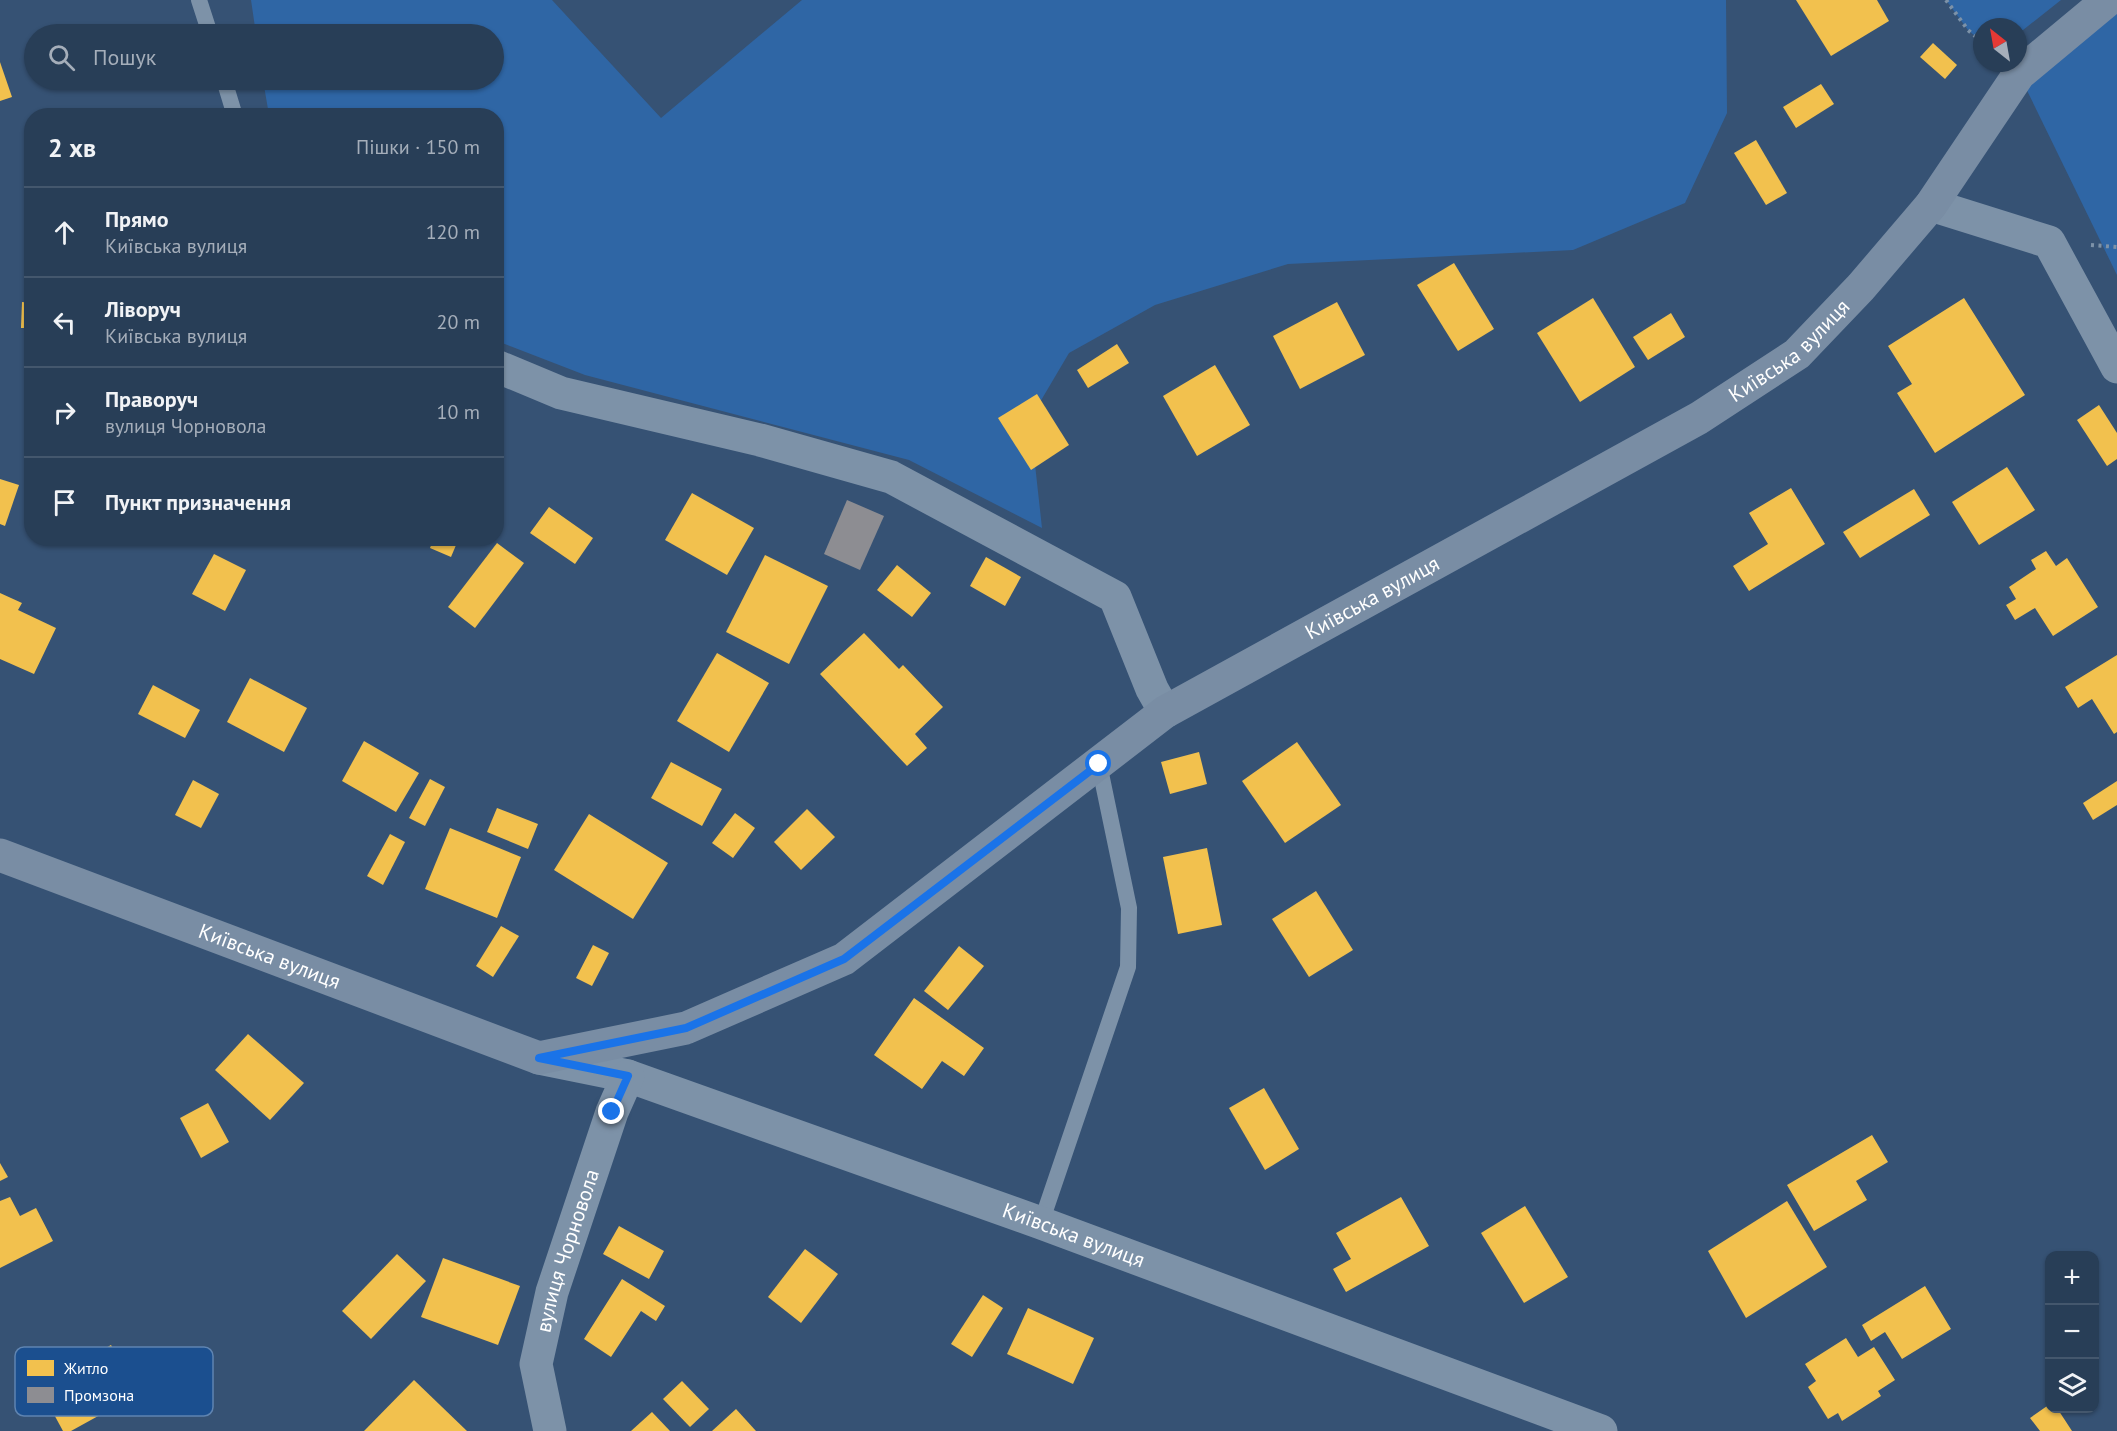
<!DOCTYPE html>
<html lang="uk">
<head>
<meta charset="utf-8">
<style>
	:root { --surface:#283e57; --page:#30455d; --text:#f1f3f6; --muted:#a5aeba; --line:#44576d }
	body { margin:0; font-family:"PT Sans",sans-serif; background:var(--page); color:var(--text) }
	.controls { position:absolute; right:18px; bottom:18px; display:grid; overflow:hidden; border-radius:12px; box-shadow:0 2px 4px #0004 }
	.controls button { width:54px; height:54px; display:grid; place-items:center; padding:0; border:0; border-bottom:2px solid var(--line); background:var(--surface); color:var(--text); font:30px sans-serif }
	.compass { position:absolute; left:1973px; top:18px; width:54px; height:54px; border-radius:50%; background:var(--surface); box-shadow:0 2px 4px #0004; rotate:329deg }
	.stop { position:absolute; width:18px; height:18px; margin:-14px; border:4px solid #1a73e8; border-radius:50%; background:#fff }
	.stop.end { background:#1a73e8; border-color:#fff; box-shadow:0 2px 6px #0008 }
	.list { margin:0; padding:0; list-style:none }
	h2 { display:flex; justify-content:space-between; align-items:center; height:78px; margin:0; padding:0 24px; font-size:26px }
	h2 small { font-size:20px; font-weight:400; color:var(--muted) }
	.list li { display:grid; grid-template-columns:39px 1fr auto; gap:18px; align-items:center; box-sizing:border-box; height:90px; padding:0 24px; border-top:2px solid var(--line) }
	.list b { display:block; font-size:22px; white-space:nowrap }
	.list p { margin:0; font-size:20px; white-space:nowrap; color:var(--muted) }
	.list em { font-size:20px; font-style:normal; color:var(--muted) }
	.icon { flex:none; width:33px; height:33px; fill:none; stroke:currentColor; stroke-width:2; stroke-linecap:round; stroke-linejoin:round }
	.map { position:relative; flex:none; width:2117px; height:1431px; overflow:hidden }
	.search { position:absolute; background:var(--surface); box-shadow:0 2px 4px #0004; left:24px; top:24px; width:480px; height:66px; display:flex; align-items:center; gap:15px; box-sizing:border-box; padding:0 21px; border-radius:33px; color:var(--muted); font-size:22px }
	.panel { position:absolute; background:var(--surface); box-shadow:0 2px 4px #0004; left:24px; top:108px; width:480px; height:438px; border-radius:24px }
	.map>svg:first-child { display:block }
</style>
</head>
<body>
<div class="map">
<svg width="2117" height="1431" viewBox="0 0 2117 1431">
	<rect width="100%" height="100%" fill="#365274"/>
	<g fill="#2f66a5">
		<path d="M251,0H552L661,118L802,0H1726L1727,113L1685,203L1573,250L1288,264L1155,305L1069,353L1030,419L1042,528L909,460L585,375L497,341L496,116L269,115L263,80H494V34H256Z"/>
		<path d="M1946,0H2061L2018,34V27H1982V42L1968,30Z"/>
		<path d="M2117,0V275L2019,74Z"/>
	</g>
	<g fill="#f2c14e">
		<path d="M1796,0H1877L1889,21L1831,56Z"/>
		<path d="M1933,43L1957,65L1945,79L1920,57Z"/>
		<path d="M0,62L12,97L0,101Z"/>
		<path d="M1821,84L1834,104L1796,128L1783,107Z"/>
		<path d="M1756,140L1787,193L1766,205L1734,153Z"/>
		<path d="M1454,263L1494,329L1458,351L1417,285Z"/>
		<path d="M1593,298L1635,367L1580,402L1537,333Z"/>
		<path d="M1964,298L2025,395L1935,453L1897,393L1912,384L1888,346Z"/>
		<path d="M22,302L32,303V328H21Z"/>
		<path d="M1337,302L1365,355L1300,389L1273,336Z"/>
		<path d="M1671,313L1685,337L1648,360L1633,337Z"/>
		<path d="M1117,344L1129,363L1088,388L1077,370Z"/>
		<path d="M1215,365L1250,425L1197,456L1163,396Z"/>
		<path d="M1037,394L1069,445L1031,470L998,418Z"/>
		<path d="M2099,405L2117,433V459L2107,466L2077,420Z"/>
		<path d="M2007,467L2035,510L1979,545L1952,502Z"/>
		<path d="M0,479L19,485L5,526L0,524Z"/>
		<path d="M1791,488L1825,544L1749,591L1733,566L1768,544L1749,513Z"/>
		<path d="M1914,489L1930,515L1860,558L1843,532Z"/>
		<path d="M692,493L754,528L727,575L665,540Z"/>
		<path d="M549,507L593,538L575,564L530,533Z"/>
		<path d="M434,538H459L451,557L430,548Z"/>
		<path d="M497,543L524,563L475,628L448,607Z"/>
		<path d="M2046,551L2056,566L2067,558L2098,607L2053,636L2035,608L2015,620L2006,605L2016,599L2009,587L2036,569L2031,560Z"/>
		<path d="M214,554L246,570L225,611L192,594Z"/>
		<path d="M765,555L828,586L789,664L726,632Z"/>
		<path d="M986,557L1021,577L1005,606L970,586Z"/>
		<path d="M897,565L931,593L912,617L877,590Z"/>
		<path d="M0,593L22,603L18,610L56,628L34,674L0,659Z"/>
		<path d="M864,633L899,669L903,665L943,707L915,734L927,748L907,766L820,674Z"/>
		<path d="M717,653L769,683L729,752L677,721Z"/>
		<path d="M2117,655V732L2114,734L2092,699L2078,708L2065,687Z"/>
		<path d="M250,678L307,708L284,752L227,722Z"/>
		<path d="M153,685L200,710L185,738L138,714Z"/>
		<path d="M364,741L419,773L396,812L342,781Z"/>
		<path d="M1297,742L1341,805L1285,843L1242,781Z"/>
		<path d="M1199,752L1207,784L1170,794L1161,762Z"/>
		<path d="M671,762L722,789L702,826L651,798Z"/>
		<path d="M430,779L445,787L425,826L409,818Z"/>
		<path d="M193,780L219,794L201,828L175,815Z"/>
		<path d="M2117,781V805L2093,820L2083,803Z"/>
		<path d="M497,808L538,824L528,849L487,832Z"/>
		<path d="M807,809L835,837L801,870L774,842Z"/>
		<path d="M735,813L755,828L733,858L712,843Z"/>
		<path d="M589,814L668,863L633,919L554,870Z"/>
		<path d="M450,828L521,857L497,918L425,889Z"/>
		<path d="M390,834L405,842L383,885L367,876Z"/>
		<path d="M1207,848L1222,925L1178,934L1163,857Z"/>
		<path d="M1316,891L1353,950L1309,977L1272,919Z"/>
		<path d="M501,926L519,936L493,977L476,966Z"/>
		<path d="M593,945L609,953L592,986L576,978Z"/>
		<path d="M959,946L984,966L948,1010L924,991Z"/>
		<path d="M914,998L984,1048L964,1076L942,1061L922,1089L874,1055Z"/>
		<path d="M248,1034L304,1083L270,1120L215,1070Z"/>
		<path d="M1264,1088L1299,1149L1265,1170L1229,1108Z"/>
		<path d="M208,1103L229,1142L201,1158L180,1118Z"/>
		<path d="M1872,1135L1888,1162L1856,1181L1867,1200L1814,1231L1787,1185Z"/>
		<path d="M0,1163L8,1177L0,1181Z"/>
		<path d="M10,1197L20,1216L36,1208L53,1241L0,1268V1201Z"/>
		<path d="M1401,1197L1429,1246L1346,1292L1333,1269L1351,1259L1336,1233Z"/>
		<path d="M1787,1201L1827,1267L1746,1318L1708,1251Z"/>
		<path d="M1525,1206L1568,1277L1524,1303L1481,1233Z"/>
		<path d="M619,1226L664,1251L649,1279L603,1254Z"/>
		<path d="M805,1249L838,1274L801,1323L768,1297Z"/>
		<path d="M397,1254L426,1281L371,1339L342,1311Z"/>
		<path d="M443,1258L520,1286L498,1345L421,1317Z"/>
		<path d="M622,1279L665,1306L656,1321L641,1311L611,1357L584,1339Z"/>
		<path d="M1925,1286L1951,1329L1902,1359L1885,1332L1871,1341L1862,1325Z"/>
		<path d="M983,1295L1003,1308L972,1357L951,1344Z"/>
		<path d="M1028,1308L1094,1338L1073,1384L1007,1354Z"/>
		<path d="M1846,1338L1858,1357L1874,1347L1895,1380L1878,1391L1881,1396L1842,1421L1838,1413L1828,1419L1808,1387L1816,1381L1805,1364Z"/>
		<path d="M111,1345L138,1394L71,1431H63L38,1385Z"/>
		<path d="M414,1380L467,1431H364Z"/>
		<path d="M682,1381L709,1409L690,1427L663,1399Z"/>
		<path d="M2050,1404V1408H2057L2072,1431H2040L2030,1418Z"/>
		<path d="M736,1409L756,1431H712Z"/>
		<path d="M652,1412L670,1431H631Z"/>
	</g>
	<path fill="#8d8d92" d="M847,500L884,516L860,570L824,554Z"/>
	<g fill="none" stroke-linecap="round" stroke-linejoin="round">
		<g stroke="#7d92a8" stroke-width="4" stroke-dasharray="3 4.5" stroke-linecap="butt">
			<path d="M1946,0L1968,30L1982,42"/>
			<path d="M2091,245L2117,247"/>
		</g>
		<g stroke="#7d92a8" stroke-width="16">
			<path d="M199,0L210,34"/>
			<path d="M224,80L235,116"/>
			<path d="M1041,1223L1128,967L1129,908L1099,764"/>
		</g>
		<g stroke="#7d92a8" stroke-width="33">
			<path d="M1931,205L2049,242L2117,367"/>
			<path d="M496,366L561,393L760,440L891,477L1115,597L1152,689L1165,712"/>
			<path id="s1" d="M539,1058L628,1076L1041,1223L1601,1431"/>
			<path id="s2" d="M550,1431L536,1364L552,1292L612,1112L628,1076"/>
		</g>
		<path stroke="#798da4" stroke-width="33" id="s3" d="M0,855L539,1058L686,1028L844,959L1165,712L1699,418L1797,354L1861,287L1931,205L2019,74L2108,0"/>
	</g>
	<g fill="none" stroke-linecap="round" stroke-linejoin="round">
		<path stroke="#1a73e8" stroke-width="8" d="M612,1112L628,1076L539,1058L686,1028L844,959L1099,764"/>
	</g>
	<g text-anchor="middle" stroke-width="6" stroke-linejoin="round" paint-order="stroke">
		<g font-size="21" fill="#fff" stroke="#1b4f8f">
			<text dy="7" stroke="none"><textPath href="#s3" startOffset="2026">Київська вулиця</textPath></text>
			<text dy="7" stroke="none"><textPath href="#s3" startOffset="1540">Київська вулиця</textPath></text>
			<text dy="7" stroke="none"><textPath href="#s3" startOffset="288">Київська вулиця</textPath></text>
			<text dy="7" stroke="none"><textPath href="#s1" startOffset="564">Київська вулиця</textPath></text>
			<text dy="7" stroke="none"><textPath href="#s2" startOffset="186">вулиця Чорновола</textPath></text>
		</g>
	</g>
	<rect x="15" y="1347" width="198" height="69" rx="9" fill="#1b4f8f" stroke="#5f84b1" stroke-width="1.5"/>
	<rect x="27" y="1360" width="27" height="16" fill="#f2c14e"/>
	<rect x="27" y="1387" width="27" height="16" fill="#8d8d92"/>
	<g font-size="16" fill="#fff">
		<text x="64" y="1374">Житло</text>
		<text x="64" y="1401">Промзона</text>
	</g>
</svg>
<div class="controls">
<button>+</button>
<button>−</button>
<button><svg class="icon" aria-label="layers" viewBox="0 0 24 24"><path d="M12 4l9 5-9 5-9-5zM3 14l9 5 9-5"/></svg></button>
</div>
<svg class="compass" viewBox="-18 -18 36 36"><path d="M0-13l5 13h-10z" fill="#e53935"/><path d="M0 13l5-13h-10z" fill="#a5aeba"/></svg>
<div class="stop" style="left:1099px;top:764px"></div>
<div class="stop end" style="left:612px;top:1112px"></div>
<div class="search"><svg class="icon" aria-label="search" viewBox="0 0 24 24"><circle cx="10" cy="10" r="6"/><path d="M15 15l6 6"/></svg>Пошук</div>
<section class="panel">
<h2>2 хв<small>Пішки · 150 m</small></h2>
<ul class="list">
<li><svg class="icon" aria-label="ahead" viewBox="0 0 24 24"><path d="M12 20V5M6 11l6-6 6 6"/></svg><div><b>Прямо</b><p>Київська вулиця</p></div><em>120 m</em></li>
<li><svg class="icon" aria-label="left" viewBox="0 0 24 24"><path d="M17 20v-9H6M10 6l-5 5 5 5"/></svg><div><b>Ліворуч</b><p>Київська вулиця</p></div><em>20 m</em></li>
<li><svg class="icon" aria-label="right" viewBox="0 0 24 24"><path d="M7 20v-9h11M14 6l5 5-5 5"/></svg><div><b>Праворуч</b><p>вулиця Чорновола</p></div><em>10 m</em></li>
<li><svg class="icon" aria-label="arrive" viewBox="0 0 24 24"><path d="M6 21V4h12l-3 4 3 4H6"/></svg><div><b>Пункт призначення</b></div></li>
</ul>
</section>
</div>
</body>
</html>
